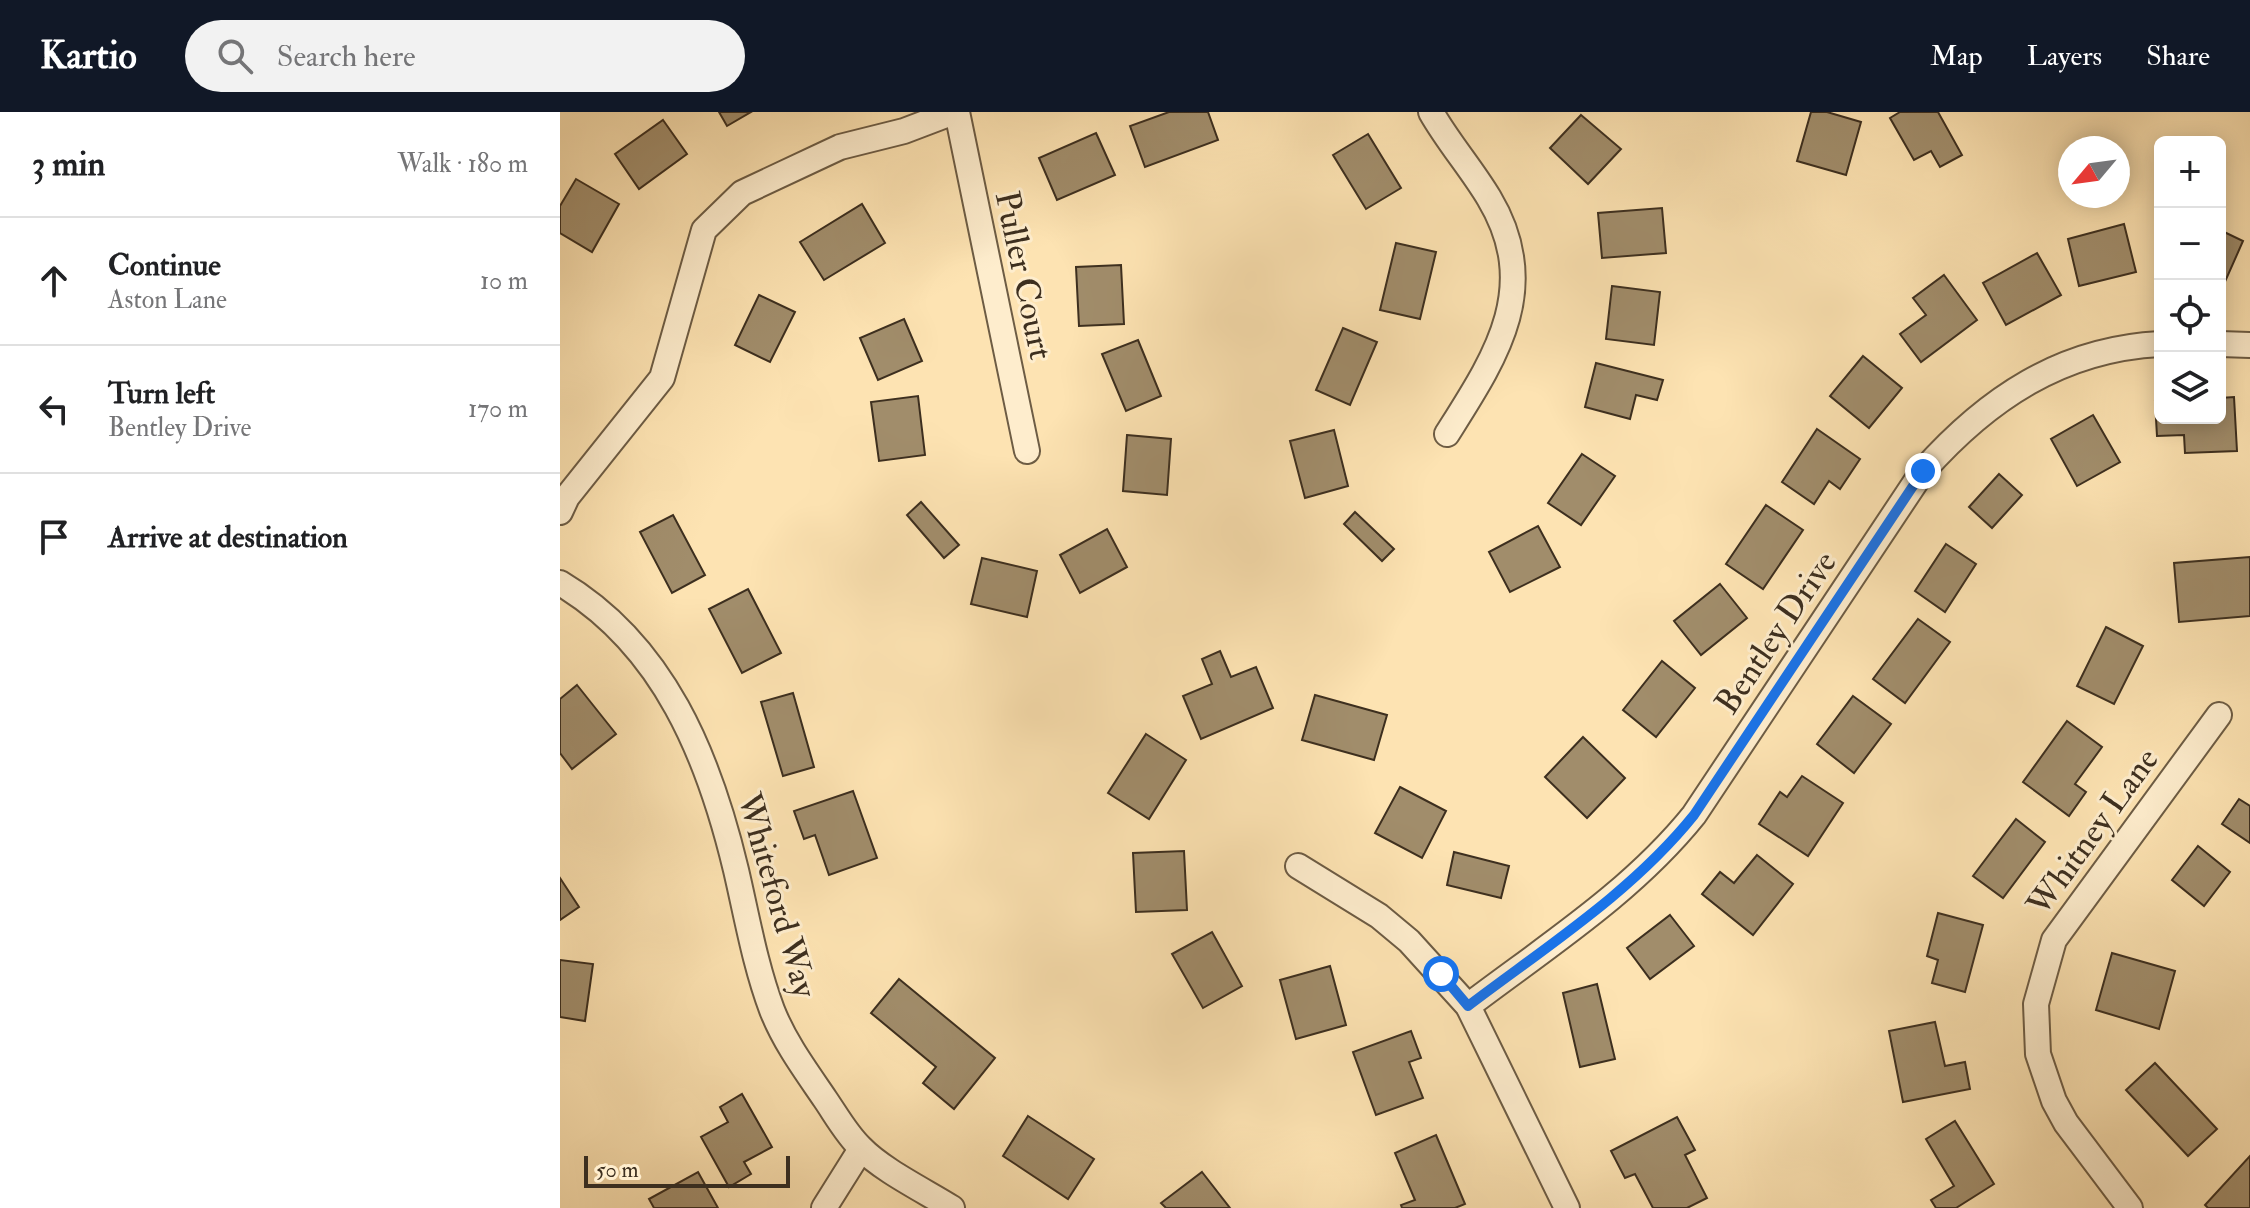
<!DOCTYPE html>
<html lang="en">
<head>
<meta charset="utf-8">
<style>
	:root { --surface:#fff; --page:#f2f2f2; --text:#202124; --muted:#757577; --line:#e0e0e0; --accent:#111827 }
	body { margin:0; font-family:"IM FELL Double Pica",serif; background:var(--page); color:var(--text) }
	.controls { position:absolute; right:24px; top:24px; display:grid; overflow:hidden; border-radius:12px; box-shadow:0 4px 20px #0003 }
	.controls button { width:72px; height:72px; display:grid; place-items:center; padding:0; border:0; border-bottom:2px solid var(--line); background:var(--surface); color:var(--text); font:40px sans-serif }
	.compass { position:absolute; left:1498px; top:24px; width:72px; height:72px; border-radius:50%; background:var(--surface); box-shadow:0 4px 20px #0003; rotate:241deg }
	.scale { position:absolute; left:24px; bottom:20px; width:206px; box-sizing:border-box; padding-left:8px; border:4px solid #3d2f1f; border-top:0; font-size:22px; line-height:28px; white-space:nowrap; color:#3d2f1f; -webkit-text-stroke:6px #feedcd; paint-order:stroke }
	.stop { position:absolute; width:24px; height:24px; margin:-18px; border:6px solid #1a73e8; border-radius:50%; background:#fff }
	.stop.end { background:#1a73e8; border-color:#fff; box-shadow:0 2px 8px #0008 }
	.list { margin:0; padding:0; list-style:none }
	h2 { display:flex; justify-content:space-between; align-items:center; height:104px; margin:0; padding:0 32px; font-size:34px }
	h2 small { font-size:26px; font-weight:400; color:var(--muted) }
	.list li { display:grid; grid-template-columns:52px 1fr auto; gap:24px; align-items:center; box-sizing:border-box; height:128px; padding:0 32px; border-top:2px solid var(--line) }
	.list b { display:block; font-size:30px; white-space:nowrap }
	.list p { margin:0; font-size:26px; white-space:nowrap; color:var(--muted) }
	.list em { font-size:26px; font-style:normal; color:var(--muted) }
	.icon { flex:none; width:44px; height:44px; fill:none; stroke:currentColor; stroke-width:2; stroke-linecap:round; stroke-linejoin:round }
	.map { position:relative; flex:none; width:1690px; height:1096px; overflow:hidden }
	header { display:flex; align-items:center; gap:48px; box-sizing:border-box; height:112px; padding:0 40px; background:var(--accent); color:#fff }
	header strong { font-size:38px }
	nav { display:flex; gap:44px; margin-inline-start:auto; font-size:28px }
	.search { width:560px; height:72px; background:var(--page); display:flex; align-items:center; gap:20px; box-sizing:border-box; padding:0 28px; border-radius:44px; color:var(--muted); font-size:30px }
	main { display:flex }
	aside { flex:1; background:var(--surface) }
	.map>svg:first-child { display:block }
</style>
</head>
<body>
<header>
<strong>Kartio</strong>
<div class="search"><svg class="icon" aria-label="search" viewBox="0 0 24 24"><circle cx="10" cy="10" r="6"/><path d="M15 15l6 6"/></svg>Search here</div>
<nav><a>Map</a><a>Layers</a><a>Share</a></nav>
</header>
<main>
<aside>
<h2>3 min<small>Walk · 180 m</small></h2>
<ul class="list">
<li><svg class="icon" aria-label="ahead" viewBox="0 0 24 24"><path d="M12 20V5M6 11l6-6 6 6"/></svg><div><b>Continue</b><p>Aston Lane</p></div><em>10 m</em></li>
<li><svg class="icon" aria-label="left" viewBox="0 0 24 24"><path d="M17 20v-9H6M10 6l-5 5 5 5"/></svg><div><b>Turn left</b><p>Bentley Drive</p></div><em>170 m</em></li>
<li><svg class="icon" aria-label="arrive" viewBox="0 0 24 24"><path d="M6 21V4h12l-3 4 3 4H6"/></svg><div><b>Arrive at destination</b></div></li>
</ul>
</aside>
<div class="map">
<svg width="1690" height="1096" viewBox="0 0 1690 1096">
	<rect width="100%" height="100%" fill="#fde3b2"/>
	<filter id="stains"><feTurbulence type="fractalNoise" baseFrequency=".0025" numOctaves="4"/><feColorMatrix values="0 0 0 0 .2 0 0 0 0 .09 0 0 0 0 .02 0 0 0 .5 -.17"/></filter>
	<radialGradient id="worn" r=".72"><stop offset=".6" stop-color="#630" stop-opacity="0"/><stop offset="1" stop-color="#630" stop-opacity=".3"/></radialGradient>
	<g fill="#a18d6b" stroke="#3d2f1f" stroke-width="2">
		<path d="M159,0H191L167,14Z"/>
		<path d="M609,0H648L658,28L585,55L570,14Z"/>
		<path d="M1251,0H1267L1301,10L1286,63L1237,49Z"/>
		<path d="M1340,0H1378L1402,43L1380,55L1371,39L1354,48L1330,6Z"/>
		<path d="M1021,3L1061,37L1028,72L990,36Z"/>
		<path d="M103,8L127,42L79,77L55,42Z"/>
		<path d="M536,21L555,63L497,88L479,46Z"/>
		<path d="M808,22L841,76L806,97L773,43Z"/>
		<path d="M16,67L59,92L32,140L0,121V94Z"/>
		<path d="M302,92L325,131L264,168L240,130Z"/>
		<path d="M1102,96L1106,141L1042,146L1038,101Z"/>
		<path d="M1564,112L1576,160L1519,174L1508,127Z"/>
		<path d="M1660,118L1683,129L1664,172L1660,170Z"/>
		<path d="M836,131L876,140L860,207L820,198Z"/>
		<path d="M1477,141L1501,183L1446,213L1423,171Z"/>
		<path d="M561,153L564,212L519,214L516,155Z"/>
		<path d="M1384,163L1417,208L1361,250L1340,222L1366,203L1353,186Z"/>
		<path d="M1052,174L1100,180L1094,233L1046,227Z"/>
		<path d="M199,183L235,200L210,250L175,233Z"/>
		<path d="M344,207L362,249L318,268L300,226Z"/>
		<path d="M783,216L817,230L790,293L756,278Z"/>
		<path d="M578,228L601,284L566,299L542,242Z"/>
		<path d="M1303,244L1342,276L1309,316L1270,284Z"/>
		<path d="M1036,251L1103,268L1097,288L1076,283L1070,307L1025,295Z"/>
		<path d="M358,284L365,343L319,349L311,290Z"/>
		<path d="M1674,285L1677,339L1625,341L1624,323L1597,324L1595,289H1600V306H1660V286Z"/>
		<path d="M1533,303L1560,350L1517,374L1491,327Z"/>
		<path d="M1257,317L1300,347L1280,377L1269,369L1254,392L1222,370Z"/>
		<path d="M774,318L788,374L745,386L730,329Z"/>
		<path d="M567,323L611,327L607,383L563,379Z"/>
		<path d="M1022,342L1055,364L1021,413L988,391Z"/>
		<path d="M1439,362L1462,383L1432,416L1409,395Z"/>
		<path d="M361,390L399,433L384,446L347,403Z"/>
		<path d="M1206,393L1243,418L1203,477L1166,452Z"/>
		<path d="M795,400L834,437L822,449L784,412Z"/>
		<path d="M113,403L145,463L112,481L80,420Z"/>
		<path d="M978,414L1000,455L950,480L929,440Z"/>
		<path d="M547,417L567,455L520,481L500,443Z"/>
		<path d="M1386,432L1416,452L1385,500L1355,479Z"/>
		<path d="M1690,445V504L1619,510L1614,451Z"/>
		<path d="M422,446L477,459L467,505L411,492Z"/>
		<path d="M1160,472L1187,506L1141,543L1114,509Z"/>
		<path d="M188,477L221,541L182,561L149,497Z"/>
		<path d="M1358,507L1390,530L1345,591L1313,567Z"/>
		<path d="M1546,515L1583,534L1554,592L1517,574Z"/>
		<path d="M660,539L671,565L696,555L713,596L641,627L623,584L652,572L642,547Z"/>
		<path d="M1102,549L1135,576L1096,625L1063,598Z"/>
		<path d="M17,573L56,622L12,657L0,641V587Z"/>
		<path d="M233,581L254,655L223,664L201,590Z"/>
		<path d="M755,583L827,603L814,648L742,628Z"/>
		<path d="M1293,584L1331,612L1294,661L1257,632Z"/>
		<path d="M1507,609L1542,635L1515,672L1526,680L1509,704L1463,670Z"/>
		<path d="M586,622L626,648L589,707L548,681Z"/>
		<path d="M1023,625L1065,666L1027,706L985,665Z"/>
		<path d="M1242,664L1283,691L1248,744L1199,712L1220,680L1227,685Z"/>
		<path d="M840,675L886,699L862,746L815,721Z"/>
		<path d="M293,679L317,746L269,763L255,723L244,727L234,699Z"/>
		<path d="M1679,687L1690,694V731L1662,712Z"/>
		<path d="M1456,707L1485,730L1443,786L1413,764Z"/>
		<path d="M1638,734L1670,760L1644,794L1612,768Z"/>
		<path d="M624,739L627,798L576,800L573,741Z"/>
		<path d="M894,740L949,754L941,786L887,773Z"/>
		<path d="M1197,743L1233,772L1193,823L1142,782L1160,760L1174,771Z"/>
		<path d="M0,766L19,795L0,808Z"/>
		<path d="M1378,801L1423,813L1405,880L1372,871L1378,848L1367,844Z"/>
		<path d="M1110,803L1134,834L1090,867L1067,836Z"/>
		<path d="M652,820L682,874L643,896L612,842Z"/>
		<path d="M1552,841L1615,859L1599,917L1536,898Z"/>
		<path d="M0,848L33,852L25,909L0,905Z"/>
		<path d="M770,854L786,913L736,927L720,868Z"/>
		<path d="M339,867L435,946L394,997L363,971L376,955L311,901Z"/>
		<path d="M1037,872L1055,947L1020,955L1003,881Z"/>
		<path d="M1375,910L1385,954L1405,950L1410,977L1343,990L1329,919Z"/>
		<path d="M851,919L861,946L849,950L863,986L816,1003L793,940Z"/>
		<path d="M1595,951L1657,1017L1628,1044L1566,978Z"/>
		<path d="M182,982L212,1035L184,1050L191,1062L169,1075L141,1025L168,1010L160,995Z"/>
		<path d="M468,1004L534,1047L508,1087L443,1044Z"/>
		<path d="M1117,1005L1135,1038L1125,1043L1147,1086L1127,1096H1093L1075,1062L1065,1066L1051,1039Z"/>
		<path d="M1395,1009L1434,1072L1396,1096H1376L1371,1088L1394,1074L1366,1027Z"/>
		<path d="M876,1023L905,1092L895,1096H842L841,1093L855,1088L835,1041Z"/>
		<path d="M1690,1044V1096H1648L1645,1093Z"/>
		<path d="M138,1060L158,1096H94L89,1087Z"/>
		<path d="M642,1060L670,1096H606L601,1091Z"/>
	</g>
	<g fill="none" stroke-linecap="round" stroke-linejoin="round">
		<defs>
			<g id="minor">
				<path d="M397,0L467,339"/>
				<path d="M871,0C888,30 911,56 929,86C983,176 935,246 887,322"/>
				<path d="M1660,232L1690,233"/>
				<path d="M0,400L7,385L102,266L144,118L182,81L280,35L344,19L394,0"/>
				<path d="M0,471C104,533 149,645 176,758C187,805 195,853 212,898C225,931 246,959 265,987C276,1003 287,1023 301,1036C322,1058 365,1079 392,1096"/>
				<path d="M738,754L819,804L849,829L908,894L1007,1096"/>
				<path d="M908,894C987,834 1072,780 1134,703L1363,359C1427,287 1501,237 1600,232"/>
				<path d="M264,1096L301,1037"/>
				<path d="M1570,1096L1506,1011L1494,989L1478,942L1476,892L1494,828L1659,603"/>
			</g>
		</defs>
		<use href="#minor" stroke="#6d5c44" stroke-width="28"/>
		<use href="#minor" stroke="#feedcd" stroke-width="24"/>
	</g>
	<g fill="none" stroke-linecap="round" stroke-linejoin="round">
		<path stroke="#1a73e8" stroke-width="10" d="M881,862L908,894C987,834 1072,780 1134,703L1363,359"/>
	</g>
	<g text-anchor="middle" stroke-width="6" stroke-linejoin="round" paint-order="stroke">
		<g font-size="34" fill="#3d2f1f" stroke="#feedcd">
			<text transform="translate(465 163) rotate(78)" y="12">Puller Court</text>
			<text transform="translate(1215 520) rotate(-56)" y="12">Bentley Drive</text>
			<text transform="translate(1532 719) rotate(-54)" y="12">Whitney Lane</text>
			<text transform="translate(218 783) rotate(74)" y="12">Whiteford Way</text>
		</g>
	</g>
	<rect width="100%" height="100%" filter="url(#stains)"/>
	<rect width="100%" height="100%" fill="url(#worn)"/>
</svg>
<div class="controls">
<button>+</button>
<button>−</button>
<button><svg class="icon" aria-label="locate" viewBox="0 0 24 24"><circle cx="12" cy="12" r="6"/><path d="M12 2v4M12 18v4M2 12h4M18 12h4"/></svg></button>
<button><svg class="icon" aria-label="layers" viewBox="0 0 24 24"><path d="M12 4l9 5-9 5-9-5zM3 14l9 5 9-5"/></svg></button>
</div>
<svg class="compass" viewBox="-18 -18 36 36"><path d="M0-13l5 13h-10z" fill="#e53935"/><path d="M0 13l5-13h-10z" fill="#757577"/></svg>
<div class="scale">50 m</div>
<div class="stop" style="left:881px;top:862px"></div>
<div class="stop end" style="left:1363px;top:359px"></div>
</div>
</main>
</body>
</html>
